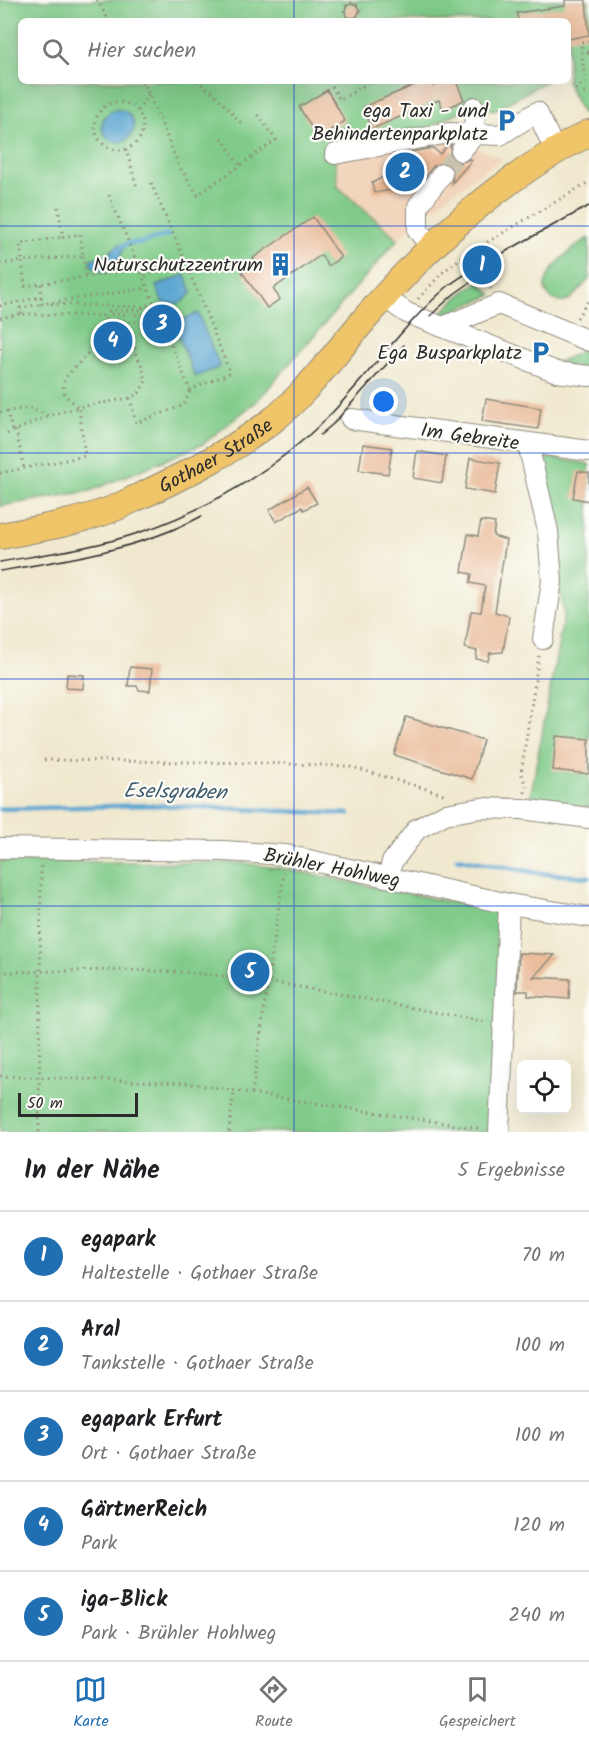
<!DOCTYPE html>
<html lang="de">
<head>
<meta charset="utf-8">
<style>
	:root { --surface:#fff; --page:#f6f6f6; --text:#202124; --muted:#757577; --line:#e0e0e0; --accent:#1f6fb2 }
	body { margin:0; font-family:Kalam,sans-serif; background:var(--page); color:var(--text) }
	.controls { position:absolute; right:18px; bottom:18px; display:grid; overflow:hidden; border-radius:9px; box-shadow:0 6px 24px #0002 }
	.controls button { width:54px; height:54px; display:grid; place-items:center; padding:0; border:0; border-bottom:2px solid var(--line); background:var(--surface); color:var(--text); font:30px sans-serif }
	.scale { position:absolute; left:18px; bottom:15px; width:120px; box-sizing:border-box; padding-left:6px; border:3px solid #2b2b2b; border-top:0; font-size:16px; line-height:21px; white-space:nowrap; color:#2b2b2b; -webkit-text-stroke:4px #fdfcf7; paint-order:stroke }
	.you { position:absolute; left:384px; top:402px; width:21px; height:21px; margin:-15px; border:4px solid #fff; border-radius:50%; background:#1a73e8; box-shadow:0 0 0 9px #1a73e833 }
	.badge { display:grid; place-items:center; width:39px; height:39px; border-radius:50%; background:var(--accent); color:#fff; font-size:20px; font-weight:700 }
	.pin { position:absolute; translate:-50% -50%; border:3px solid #fff; box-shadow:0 2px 6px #0006 }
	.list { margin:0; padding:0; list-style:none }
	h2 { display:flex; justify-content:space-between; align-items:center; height:78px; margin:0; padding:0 24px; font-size:26px }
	h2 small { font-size:20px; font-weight:400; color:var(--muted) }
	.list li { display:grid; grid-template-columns:39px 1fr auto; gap:18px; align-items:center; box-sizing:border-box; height:90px; padding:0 24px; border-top:2px solid var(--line) }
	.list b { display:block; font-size:22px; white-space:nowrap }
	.list p { margin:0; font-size:20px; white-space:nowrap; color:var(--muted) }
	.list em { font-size:20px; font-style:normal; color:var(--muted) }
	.icon { flex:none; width:33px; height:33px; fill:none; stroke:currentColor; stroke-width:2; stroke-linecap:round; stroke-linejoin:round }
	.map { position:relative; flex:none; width:589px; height:1132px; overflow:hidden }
	.search { position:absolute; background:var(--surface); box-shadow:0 6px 24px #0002; left:18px; right:18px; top:18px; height:66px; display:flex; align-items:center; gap:15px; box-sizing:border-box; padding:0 21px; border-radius:9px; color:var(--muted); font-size:22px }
	.sheet { height:528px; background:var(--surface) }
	nav { display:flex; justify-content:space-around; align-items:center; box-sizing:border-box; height:84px; border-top:2px solid var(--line); background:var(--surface); font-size:16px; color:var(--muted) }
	nav a { display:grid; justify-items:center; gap:3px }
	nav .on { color:var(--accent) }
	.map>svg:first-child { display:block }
</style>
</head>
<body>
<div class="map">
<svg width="589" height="1132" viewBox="0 0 589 1132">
	<rect width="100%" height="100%" fill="#fdfcf7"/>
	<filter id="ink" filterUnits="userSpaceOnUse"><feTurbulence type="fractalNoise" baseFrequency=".0167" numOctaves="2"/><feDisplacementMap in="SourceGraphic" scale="12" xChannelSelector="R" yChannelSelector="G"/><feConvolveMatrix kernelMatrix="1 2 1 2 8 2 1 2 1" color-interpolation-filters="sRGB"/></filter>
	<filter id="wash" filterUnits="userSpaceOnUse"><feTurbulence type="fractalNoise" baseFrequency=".008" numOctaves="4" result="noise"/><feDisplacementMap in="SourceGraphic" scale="24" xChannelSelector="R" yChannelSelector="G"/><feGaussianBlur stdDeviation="1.35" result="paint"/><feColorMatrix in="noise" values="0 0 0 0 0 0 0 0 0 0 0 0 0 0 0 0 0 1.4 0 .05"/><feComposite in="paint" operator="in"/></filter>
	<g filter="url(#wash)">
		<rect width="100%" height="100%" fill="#f0e9cf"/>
		<path fill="#f2d5bd" d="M428,128L502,159L452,193L398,239L337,186L334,147Z"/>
		<g fill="#80cb89" stroke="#567b5a" stroke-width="1.5">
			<path d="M0,0H589V111L582,113L566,81H568V21H21V81H546L495,110L468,107L428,128L334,147L338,187L398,239L257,401L203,444L90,491L0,506Z"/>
			<path d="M589,238V279C582,286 574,299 564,302C561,303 554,300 551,298C529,281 575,245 589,238Z"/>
			<path d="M479,282L492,295L436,318L460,295Z"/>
			<path d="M582,351H589V369L554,364Z"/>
			<path d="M539,456L589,464V808L530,799L564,614Z"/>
			<path d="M0,861L243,863L284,869L496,911L502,920L494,1132H0Z"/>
		</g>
		<g fill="#5aa5d2" stroke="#42687e" stroke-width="1.5">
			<circle cx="118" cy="126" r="16"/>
			<path d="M119,244L123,250L116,266L104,272L92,266L90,261L91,259L107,255Z"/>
			<path d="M185,275L192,292C183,304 177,306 163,303L156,286Z"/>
			<path d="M198,313L220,367L195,377L173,323Z"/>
		</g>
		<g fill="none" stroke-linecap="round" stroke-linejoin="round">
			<g stroke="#5aa5d2" stroke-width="4.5">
				<path d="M121,247L129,243H140L168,235"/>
				<path d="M0,809L152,805L349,814"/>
				<path d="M457,858L538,873L589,877"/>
			</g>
		</g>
		<g id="blocks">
			<g fill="#e9b997">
				<path d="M565,0H586L589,35L568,39V21H518L517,13L565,6Z"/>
				<circle cx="352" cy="11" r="7"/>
				<path d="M424,81H431L433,86L445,81H456L464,100L443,110L439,100L372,129L363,107Z"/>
				<path d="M327,90L345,121L318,138L299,107Z"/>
				<path d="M451,145L450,155L454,161L460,163L470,159L472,160L452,183L453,170L450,165L443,162L433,166L419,185L374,193L372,183L391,173L387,162L400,159V157L411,155V152L433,148L440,154L447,146Z"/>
				<path d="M313,217L341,257L328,266L321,255L273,289L280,299L267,308L242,272L256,262L253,258Z"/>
				<path d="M486,399L541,408L538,429L482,421Z"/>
				<path d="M363,444L392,448L388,474L359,470Z"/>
				<path d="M417,451L446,456L442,483L413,478Z"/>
				<path d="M470,458L500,463L495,494L465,489Z"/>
				<path d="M578,471L589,473V501L573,498Z"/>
				<path d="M307,487L317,503L304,510L302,507L276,522L269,510Z"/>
				<path d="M481,521L495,523L493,536L506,540L495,612L509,616L503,652L490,653L488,661L476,659L477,651L465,648L471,611L481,612L485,586L470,583L472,574L462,572L468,534L478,536Z"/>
				<path d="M130,667L152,669L150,691L139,690L137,686H128Z"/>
				<path d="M67,674L84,675L83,689L66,688Z"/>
				<path d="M406,717L483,740L472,779L394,755Z"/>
				<path d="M556,736L589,739V774L553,770Z"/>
				<path d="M519,953L555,955L533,977L570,979L569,999L528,996V991H519L517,992Z"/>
			</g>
		</g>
	</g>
	<g filter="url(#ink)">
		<use href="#blocks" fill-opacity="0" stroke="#8e8a7d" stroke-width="1.5"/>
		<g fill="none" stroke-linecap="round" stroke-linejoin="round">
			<path stroke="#c9c3ae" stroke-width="20" stroke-dasharray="20 10" stroke-linecap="butt" d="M442,174L461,151"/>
			<defs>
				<g id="minor">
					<path d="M461,151L475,134L500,135L537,112L555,150"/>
					<path d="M335,154L449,133L475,134L474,107"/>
					<path d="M431,246L418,231V206L442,174"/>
					<path d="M384,297L407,313L557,372L589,376"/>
					<path d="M443,327L499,304L589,341"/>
					<path d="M351,419L589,451"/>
					<path d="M528,444L548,531L552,581L543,639"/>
					<path d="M0,848L224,851L286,855L509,904L589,917"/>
					<path d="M388,877L392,862L417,829L445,814L481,808L522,809L589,818"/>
					<path d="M499,1132L509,904"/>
				</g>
				<g id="major">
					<path id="s1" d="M0,536C37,529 75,523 110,510C123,505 135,498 147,493C189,473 232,451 269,423C305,396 340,347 370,313C433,240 503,176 589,133"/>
				</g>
			</defs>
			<use href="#minor" stroke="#8e8a7d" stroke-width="22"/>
			<use href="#major" stroke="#8e8a7d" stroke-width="28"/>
			<g stroke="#8e8a7d" stroke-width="3" stroke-dasharray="1.5 4.5" stroke-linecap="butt">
				<path d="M97,0L109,21"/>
				<circle cx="352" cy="11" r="8"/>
				<path d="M589,41L581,42L585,83L576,88L577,94L589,92"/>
				<path d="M589,52L585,53H589"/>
				<path d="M142,81L149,94L180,168L198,195L276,140L257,113"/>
				<path d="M196,81L213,92L242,124"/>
				<path d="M329,81L340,100L371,81"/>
				<circle cx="119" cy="126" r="24"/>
				<path d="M138,111L149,94"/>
				<path d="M222,138L240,166"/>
				<path d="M126,149L137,187"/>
				<path d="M151,183L185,261L143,277L190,390L230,373L185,261"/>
				<path d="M109,195L143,277"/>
				<path d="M58,207L63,237L80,234L83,256L22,261L25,286L139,269"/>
				<path d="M466,254L491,289"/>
				<path d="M83,256L86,277"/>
				<path d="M0,264L22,261L20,244L63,237"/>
				<path d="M41,284V297"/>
				<path d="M418,299L442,273L462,257L589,182"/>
				<path d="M51,304L143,307L154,303"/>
				<path d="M0,306L41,297L42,304L148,288"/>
				<path d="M143,307V310L109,311V314L145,315V322"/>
				<path d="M21,314L20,308L41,304"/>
				<path d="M0,318L21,314L103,316V319L153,323L161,321"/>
				<path d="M577,318L589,299"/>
				<path d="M0,348V349"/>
				<path d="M130,398L136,423L184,405L190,390"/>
				<path d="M8,411L12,431"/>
				<path d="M0,412L31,408L48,416L79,407C67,397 60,395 65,378L110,329L122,326"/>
				<path d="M16,430L24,469"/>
				<path d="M7,434L48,416"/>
				<path d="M0,473L85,456L79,407L130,398L139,393L146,381L142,366L135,352L134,339L122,326V321"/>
				<path d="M44,760L260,763L348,766L447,795"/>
				<path d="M525,793L526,786L521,773L539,655"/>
				<path d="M0,972C59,972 118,968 178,972C280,979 386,1004 488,1022"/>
				<path d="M0,1076L186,1083L482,1129"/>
				<path d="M252,1093L284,872"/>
				<path d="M39,1132L41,864"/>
				<path d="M229,1132L234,1090"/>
			</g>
			<use href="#minor" stroke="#fff" stroke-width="20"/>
			<use href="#major" stroke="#f0c469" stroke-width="26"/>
			<g stroke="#2b2b2b" stroke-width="1.5">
				<path d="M430,316L454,294L481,275"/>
				<path d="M320,435L333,424L404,345"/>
				<path d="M0,562C46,554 93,548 138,533C207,510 275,470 327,418C367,377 403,325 447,287C464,273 486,262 505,252C533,236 561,221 589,206"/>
				<path d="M0,571C68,560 140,549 202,516"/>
			</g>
		</g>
	</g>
	<path fill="none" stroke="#1d4ed8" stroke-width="1.5" stroke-opacity="0.55" d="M294,0V21M294,81V1132M0,226H589M0,453H589M0,679H589M0,906H589"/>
	<defs>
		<symbol id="parking-bare" viewBox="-9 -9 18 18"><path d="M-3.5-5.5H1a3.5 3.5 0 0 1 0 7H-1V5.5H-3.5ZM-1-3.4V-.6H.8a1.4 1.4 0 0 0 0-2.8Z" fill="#1f6fb2" stroke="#fdfcf7" stroke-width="2.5" paint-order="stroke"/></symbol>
		<symbol id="building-bare" viewBox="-9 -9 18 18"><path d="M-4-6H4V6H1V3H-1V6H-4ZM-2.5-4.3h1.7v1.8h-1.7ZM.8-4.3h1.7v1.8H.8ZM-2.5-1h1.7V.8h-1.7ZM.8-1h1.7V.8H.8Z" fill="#1f6fb2" stroke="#fdfcf7" stroke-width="2.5" paint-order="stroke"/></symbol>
	</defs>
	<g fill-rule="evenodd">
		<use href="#parking-bare" x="490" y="104" width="33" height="33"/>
		<use href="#building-bare" x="264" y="248" width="33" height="33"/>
		<use href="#parking-bare" x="524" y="336" width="33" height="33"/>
	</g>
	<g text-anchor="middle" stroke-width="4.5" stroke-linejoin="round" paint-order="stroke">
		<g font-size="20" fill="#2b2b2b" stroke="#fdfcf7" text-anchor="end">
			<text x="488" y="117">ega Taxi - und<tspan x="488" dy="23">Behindertenparkplatz</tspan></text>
			<text x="263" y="271">Naturschutzzentrum</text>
			<text x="522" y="359">Ega Busparkplatz</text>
		</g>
		<g font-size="20" fill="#2b2b2b" stroke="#fdfcf7">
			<text transform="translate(470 436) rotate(8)" y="7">Im Gebreite</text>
			<text dy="7" stroke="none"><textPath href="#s1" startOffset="232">Gothaer Straße</textPath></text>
			<text transform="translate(332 867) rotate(11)" y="7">Brühler Hohlweg</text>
		</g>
		<g font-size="21" font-style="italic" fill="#3e5c6e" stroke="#fdfcf7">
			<text transform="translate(175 791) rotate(1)" y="7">Eselsgraben</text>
		</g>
	</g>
</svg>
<div class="controls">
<button><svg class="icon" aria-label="locate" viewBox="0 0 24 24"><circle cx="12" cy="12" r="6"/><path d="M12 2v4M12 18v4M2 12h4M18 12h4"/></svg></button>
</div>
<div class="scale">50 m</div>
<div class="you"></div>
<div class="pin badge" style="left:482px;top:265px">1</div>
<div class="pin badge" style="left:405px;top:172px">2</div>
<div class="pin badge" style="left:162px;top:324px">3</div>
<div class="pin badge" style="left:113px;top:341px">4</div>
<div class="pin badge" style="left:250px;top:972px">5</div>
<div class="search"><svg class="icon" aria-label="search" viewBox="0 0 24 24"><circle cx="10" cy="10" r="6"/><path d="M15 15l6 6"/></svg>Hier suchen</div>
</div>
<section class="sheet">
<h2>In der Nähe<small>5 Ergebnisse</small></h2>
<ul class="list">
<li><span class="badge">1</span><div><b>egapark</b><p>Haltestelle · Gothaer Straße</p></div><em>70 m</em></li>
<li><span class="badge">2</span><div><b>Aral</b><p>Tankstelle · Gothaer Straße</p></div><em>100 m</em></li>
<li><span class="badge">3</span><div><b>egapark Erfurt</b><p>Ort · Gothaer Straße</p></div><em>100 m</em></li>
<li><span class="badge">4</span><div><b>GärtnerReich</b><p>Park</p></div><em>120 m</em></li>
<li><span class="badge">5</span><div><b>iga-Blick</b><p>Park · Brühler Hohlweg</p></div><em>240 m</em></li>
</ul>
</section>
<nav>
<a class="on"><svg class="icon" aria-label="map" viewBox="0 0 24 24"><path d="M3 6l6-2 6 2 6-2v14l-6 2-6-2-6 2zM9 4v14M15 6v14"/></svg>Karte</a>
<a><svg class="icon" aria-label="directions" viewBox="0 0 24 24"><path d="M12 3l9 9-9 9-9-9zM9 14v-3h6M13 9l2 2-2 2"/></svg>Route</a>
<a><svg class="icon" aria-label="saved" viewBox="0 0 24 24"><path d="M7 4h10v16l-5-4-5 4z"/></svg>Gespeichert</a>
</nav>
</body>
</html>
